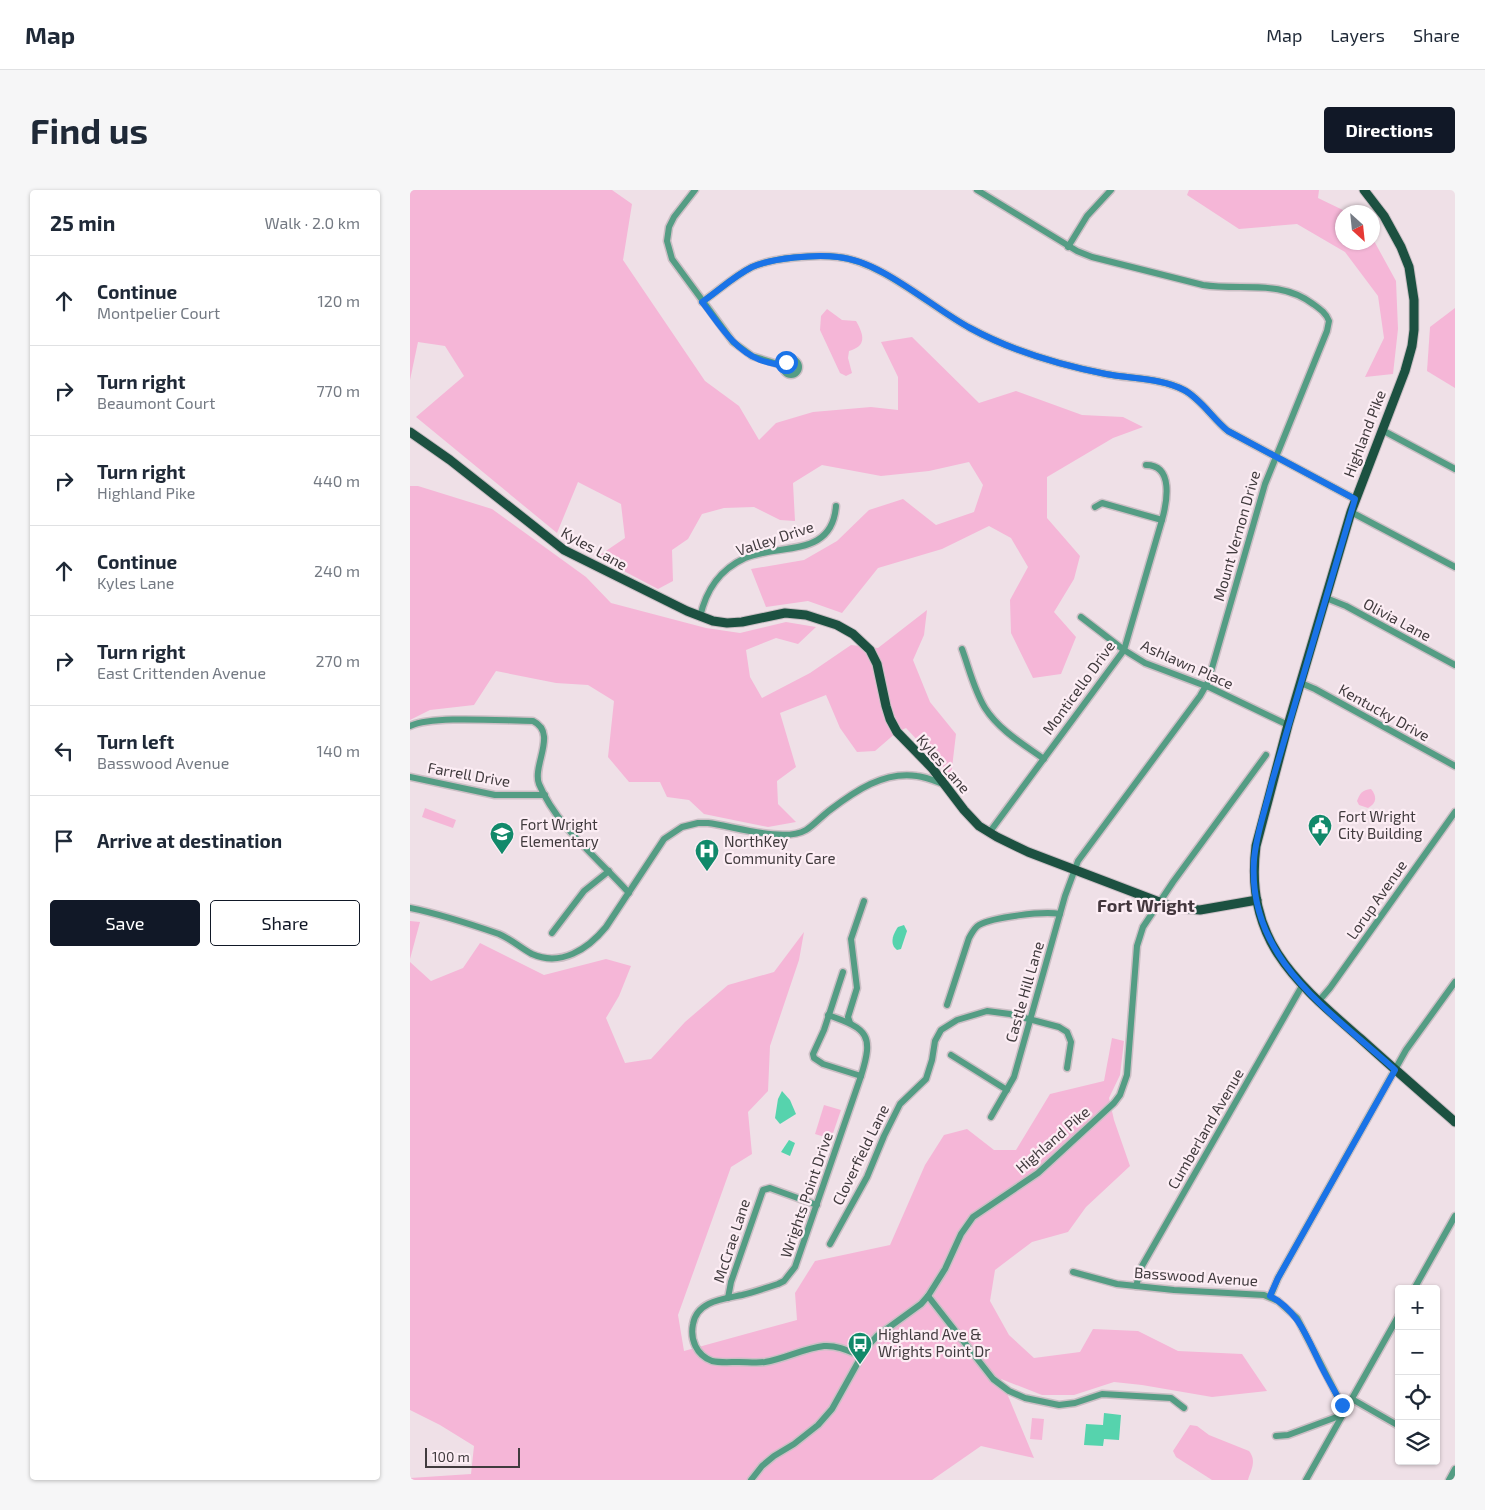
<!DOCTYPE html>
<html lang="en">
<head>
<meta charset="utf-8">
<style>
	:root { --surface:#fff; --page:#f6f6f7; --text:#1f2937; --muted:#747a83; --line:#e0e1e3; --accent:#111827 }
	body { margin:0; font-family:"Exo 2",sans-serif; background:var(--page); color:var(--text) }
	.controls { position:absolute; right:15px; bottom:15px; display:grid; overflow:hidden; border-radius:5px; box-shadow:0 1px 4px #0004 }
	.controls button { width:45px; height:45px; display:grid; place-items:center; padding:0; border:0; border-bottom:1px solid var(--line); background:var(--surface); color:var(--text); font:25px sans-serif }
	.compass { position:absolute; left:925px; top:15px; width:45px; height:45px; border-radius:50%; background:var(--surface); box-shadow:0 1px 4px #0004; rotate:153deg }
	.scale { position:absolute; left:15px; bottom:12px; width:95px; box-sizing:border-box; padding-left:5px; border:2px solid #413b3e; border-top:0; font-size:14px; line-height:18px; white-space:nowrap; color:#413b3e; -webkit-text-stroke:4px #fcedf4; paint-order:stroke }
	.stop { position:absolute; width:15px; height:15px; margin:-11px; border:4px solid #1a73e8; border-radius:50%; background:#fff }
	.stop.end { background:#1a73e8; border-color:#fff; box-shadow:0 1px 5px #0008 }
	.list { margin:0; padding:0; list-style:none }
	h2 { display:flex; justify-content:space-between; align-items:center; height:65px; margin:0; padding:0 20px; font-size:21px }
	h2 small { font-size:16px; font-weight:400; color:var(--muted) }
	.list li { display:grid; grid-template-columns:32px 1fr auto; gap:15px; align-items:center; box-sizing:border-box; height:90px; padding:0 20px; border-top:1px solid var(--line) }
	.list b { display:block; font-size:19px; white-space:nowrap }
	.list p { margin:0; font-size:16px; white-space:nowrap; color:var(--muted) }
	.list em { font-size:16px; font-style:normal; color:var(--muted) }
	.actions { display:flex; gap:10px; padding:15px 20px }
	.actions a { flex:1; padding:11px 0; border:1px solid var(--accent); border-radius:5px; text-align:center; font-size:18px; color:var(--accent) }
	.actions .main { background:var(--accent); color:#fff }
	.icon { flex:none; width:28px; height:28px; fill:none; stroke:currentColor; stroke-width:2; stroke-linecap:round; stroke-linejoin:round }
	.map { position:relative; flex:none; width:1045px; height:1290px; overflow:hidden; border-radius:5px }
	header { display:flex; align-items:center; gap:30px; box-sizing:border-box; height:70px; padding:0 25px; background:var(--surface); border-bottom:1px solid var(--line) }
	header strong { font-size:24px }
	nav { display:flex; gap:28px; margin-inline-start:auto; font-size:18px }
	.intro { display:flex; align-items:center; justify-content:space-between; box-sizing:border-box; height:120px; padding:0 30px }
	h1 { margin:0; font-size:35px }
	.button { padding:12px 22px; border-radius:5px; background:var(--accent); color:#fff; font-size:18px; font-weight:700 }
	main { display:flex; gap:30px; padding:0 30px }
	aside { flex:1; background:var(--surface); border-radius:5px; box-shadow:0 1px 4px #0004 }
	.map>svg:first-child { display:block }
</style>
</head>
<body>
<header>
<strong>Map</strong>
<nav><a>Map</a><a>Layers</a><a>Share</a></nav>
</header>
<div class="intro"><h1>Find us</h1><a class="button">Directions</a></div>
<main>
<aside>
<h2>25 min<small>Walk · 2.0 km</small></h2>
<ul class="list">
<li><svg class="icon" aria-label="ahead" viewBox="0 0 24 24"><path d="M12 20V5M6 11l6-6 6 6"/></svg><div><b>Continue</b><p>Montpelier Court</p></div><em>120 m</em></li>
<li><svg class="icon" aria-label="right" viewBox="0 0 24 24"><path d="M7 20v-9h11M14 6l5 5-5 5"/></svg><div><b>Turn right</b><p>Beaumont Court</p></div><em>770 m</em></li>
<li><svg class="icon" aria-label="right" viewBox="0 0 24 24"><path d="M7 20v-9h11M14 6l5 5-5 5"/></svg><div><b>Turn right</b><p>Highland Pike</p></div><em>440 m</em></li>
<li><svg class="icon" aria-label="ahead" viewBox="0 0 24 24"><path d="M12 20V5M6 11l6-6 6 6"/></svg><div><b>Continue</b><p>Kyles Lane</p></div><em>240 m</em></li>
<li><svg class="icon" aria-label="right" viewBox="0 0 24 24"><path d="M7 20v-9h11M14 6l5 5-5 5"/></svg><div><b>Turn right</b><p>East Crittenden Avenue</p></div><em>270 m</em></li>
<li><svg class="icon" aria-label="left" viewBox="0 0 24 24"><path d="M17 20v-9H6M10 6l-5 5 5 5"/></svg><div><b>Turn left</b><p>Basswood Avenue</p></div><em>140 m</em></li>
<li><svg class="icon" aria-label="arrive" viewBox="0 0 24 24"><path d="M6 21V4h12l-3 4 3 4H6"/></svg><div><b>Arrive at destination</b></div></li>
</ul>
<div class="actions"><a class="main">Save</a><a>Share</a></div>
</aside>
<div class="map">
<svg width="1045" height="1290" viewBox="0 0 1045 1290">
	<rect width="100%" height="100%" fill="#efe0e7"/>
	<g fill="#f5b6d7">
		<path d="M0,0H202L222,14L213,70L295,191L329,216L349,250L366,233L403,222L461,217L488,220V187L471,152L502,147L569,213L606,201L672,225L713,227L733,237L703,248L637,287V328L670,366L664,389L644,422L666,447L651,484L623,488L601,443L600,410L618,377L601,348L579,336L532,359L468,378L432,423L398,411L356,417L341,379L394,370L427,351L459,320L493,309L526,335L564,322L573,295L559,272L519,281L471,286L412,275L383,293L385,331L370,330L344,317L314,318L292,324L278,349L262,360L263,391L248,399L187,367L215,348L211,314L168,292L147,343L6,227L54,186L35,156L8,152L0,190Z"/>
		<path d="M779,0H909L908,8L937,22H932V52H962L963,49L986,91L988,139L983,184L955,187L974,148L968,106L935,62L887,34L829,39L777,5Z"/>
		<path d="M1045,118V198L1017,181L1020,137Z"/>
		<path d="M417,119L432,130L446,131C454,145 457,156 439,161L438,168L442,183L436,186L430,183L410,140L411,126Z"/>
		<path d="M0,296H8L82,319L176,387L201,413L296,438L330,443L376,432L406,437L388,454L366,448L336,460L340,487L352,508L400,483L441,455L468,458L517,420L514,445L503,470L520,512L546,544L541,586L496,538L487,542L465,561L447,562L430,538L416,505L370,523L386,577L367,591L368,614L386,632L358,637L294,624L279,610L257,607L250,592H219L198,567L204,511L178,495L146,493L86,481L64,515L20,520L0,530Z"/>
		<path d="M961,599C967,606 967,613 958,618L949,615L947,611C950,603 952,600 961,599Z"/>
		<path d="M15,618L46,630L43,638L12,627Z"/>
		<path d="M0,731L10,732L0,769Z"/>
		<path d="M394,742L389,770L360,856L358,901L338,922L342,964L321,977L268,1125L274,1161L387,1130L385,1103L405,1071L480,1055L515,975L534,945L557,939L584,960H606L640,904L694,891L702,848L714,851L710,885L699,908L704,930L720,976L676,1017L658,1042L622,1052L585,1080L580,1111L599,1145L624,1168L670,1162L683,1139L728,1141L768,1161L832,1164L857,1201L802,1207L732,1195L704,1192L664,1205H632L591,1189L624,1268L571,1256L522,1290H0V1288L61,1284L64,1256L30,1235L0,1220V772L21,791L53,778L70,753L134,785L196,769L221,776L209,806L196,828L215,873L241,869L275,832L318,795L364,782Z"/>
		<path d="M414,915L431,920L421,949L405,944Z"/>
		<path d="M622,1228L634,1229L632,1250L620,1249Z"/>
		<path d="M780,1235L787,1236L799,1245L839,1261C847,1271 841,1280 838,1290H802L766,1267L763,1261Z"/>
	</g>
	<g fill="#56d3ad">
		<path d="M494,735L497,741L491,759L487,760C479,754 483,744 488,737Z"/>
		<path d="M372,901L380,910L386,924L370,934L365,928L368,909Z"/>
		<path d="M379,950L385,953L380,966L371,962Z"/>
		<path d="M694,1223L711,1225L709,1250L694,1249L693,1256L674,1255L676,1234L693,1235Z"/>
	</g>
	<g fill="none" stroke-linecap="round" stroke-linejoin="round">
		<defs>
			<g id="minor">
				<path d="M285,0L264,27L259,37L257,51L262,69L323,152L342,166L374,176"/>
				<path d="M567,0L667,61L682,67L793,95C831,101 870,89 903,114C910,119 916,123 919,131L917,141L855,294L798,492L790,506L668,671L655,706L604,887L581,927"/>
				<path d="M658,57L677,26L701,0"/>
				<path d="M292,112C308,101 324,86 342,77C362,68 406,64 428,67C471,71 521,117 560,138C602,161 650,175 696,184C722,189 751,188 774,200C791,209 803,229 818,241L945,309"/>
				<circle cx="381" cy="177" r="8"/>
				<path d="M972,240L1045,279"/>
				<path d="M685,317L692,313L752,330"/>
				<path d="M941,322L1045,377"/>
				<path d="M916,408L936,416L1045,475"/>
				<path d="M290,427C296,400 309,380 335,368C371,353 422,368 426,316"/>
				<path d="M671,427L714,460L735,473L801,498L878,535"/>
				<path d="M552,459C559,478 564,500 575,518C589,540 613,554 634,569"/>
				<path d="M891,493L905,499L1045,576"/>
				<path d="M0,536C23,525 94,531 123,531C148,543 122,575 129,594C147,637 188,668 219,703"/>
				<path d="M0,587L85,605H135"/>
				<path d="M579,643L714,460L752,330C757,312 764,275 736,275"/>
				<path d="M0,718C30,724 60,734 89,744C101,749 111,758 122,764C151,777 178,759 196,737L254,649L272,637L288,633H298C323,636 374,653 396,640C403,636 413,625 420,620C445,601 474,581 507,586C516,587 525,591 533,594"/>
				<path d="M142,743L174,701L199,681"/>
				<path d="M433,782L414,840L403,864L404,868L413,874L451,886"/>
				<path d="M908,812L920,798L1045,622"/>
				<path d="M537,815L559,748C562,743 564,738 569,735C583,727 633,721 650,724"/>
				<path d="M418,825C458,839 464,845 451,886L385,1077L374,1091L368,1094C356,1098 344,1102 332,1105C313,1109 287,1111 283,1134C280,1149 286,1165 302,1171C310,1173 320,1172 329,1172C337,1172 347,1173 355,1172C375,1169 394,1158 414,1156C427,1155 439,1161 451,1166"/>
				<path d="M440,833L438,827L447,798L441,749L454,711"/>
				<path d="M541,865L597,900"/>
				<path d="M420,1054L457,987L474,946L490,914L516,889L522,870L525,851L531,840L547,830L577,821L600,824L649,837L657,842L661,852L657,878"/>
				<path d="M663,1082L707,1094L764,1100L854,1105L868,1111L887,1128L935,1221"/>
				<path d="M726,1096L732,1076L892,796"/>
				<path d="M1004,1099L1045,1026"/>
				<path d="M518,1106L583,1189L599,1201L615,1208L649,1215L665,1213L692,1204L761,1208L774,1218"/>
				<path d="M860,1107L868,1088L996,860L1045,792"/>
				<path d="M318,1108L321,1092L353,1000L360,998L407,1015"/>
				<path d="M942,1209L989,1236"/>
				<path d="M866,1246L878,1245L932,1225"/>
				<path d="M341,1290L352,1276L364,1266L384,1254L408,1235L422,1219L456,1158L467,1146L511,1114L518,1106L535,1079L551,1044L563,1027L628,983L704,913L710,905L717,885L727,756L733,737L763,692L856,565"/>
				<path d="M896,1290L989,1125"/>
				<path d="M1039,1290L1045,1279"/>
			</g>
			<g id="major">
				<path d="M954,0L974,26L991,57L999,77L1004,110V140L1002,156L995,181L941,322L878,535L846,656C834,751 887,793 951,849C982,877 1013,904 1045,932"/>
				<path d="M0,242L40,270L154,360L277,421L303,431L317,433L332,432L375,423L396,425L427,435L443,444L460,460L467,474L476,516L480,529L487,542L522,578L554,620L569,636L587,647L618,662L765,718L790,720L847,710"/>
			</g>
		</defs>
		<use href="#minor" stroke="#ccbfc5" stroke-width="9"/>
		<use href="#major" stroke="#ccbfc5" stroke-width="11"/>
		<use href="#minor" stroke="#549d84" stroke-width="6"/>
		<use href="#major" stroke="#1c5141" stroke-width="9"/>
	</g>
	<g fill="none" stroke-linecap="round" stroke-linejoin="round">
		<path stroke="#1a73e8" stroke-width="6" d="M376,172L374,176C366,174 358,173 350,170C324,160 309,134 292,112C308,101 324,86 342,77C362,68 406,64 428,67C472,71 521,117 560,138C602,161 650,175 696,184C722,189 751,188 774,200C791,209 803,229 818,241L945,309L862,592C856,618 846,644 844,670C837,770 921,821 985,880L868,1088L860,1106C889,1121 898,1150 912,1178C918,1190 926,1203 932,1215"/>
	</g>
	<defs>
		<symbol id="civic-pin" viewBox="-11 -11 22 30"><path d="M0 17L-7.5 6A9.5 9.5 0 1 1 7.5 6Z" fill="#11896a" stroke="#fcedf4"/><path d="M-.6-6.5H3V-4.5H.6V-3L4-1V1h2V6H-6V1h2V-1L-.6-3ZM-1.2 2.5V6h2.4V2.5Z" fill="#fff"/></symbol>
		<symbol id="school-pin" viewBox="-11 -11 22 30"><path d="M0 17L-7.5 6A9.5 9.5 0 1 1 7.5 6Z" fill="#11896a" stroke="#fcedf4"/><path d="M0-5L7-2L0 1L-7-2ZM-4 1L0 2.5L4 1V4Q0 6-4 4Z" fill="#fff"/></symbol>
		<symbol id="hospital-pin" viewBox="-11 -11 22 30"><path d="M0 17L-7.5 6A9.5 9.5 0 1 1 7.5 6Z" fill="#11896a" stroke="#fcedf4"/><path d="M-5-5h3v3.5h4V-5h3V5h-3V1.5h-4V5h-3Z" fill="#fff"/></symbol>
		<symbol id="bus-pin" viewBox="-11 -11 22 30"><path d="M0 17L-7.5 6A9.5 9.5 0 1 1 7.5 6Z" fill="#11896a" stroke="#fcedf4"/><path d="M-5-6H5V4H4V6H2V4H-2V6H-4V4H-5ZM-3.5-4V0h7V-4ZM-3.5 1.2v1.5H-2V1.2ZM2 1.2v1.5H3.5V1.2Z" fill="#fff"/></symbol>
	</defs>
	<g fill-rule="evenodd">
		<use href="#civic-pin" x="896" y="622" width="28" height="38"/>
		<use href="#school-pin" x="78" y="630" width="28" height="38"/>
		<use href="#hospital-pin" x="283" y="647" width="28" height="38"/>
		<use href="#bus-pin" x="436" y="1140" width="28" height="38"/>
	</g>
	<g text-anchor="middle" stroke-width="4.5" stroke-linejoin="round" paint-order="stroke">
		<g font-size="15" fill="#413b3e" stroke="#fcedf4">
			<text transform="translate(955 244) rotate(-69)" y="5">Highland Pike</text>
			<text transform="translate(827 346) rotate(-74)" y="5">Mount Vernon Drive</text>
			<text transform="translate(365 349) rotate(-18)" y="5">Valley Drive</text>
			<text transform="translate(184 359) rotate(29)" y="5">Kyles Lane</text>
			<text transform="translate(987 430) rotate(28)" y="5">Olivia Lane</text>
			<text transform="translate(777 475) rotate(24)" y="5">Ashlawn Place</text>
			<text transform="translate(669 498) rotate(-54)" y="5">Monticello Drive</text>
			<text transform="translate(974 523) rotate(29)" y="5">Kentucky Drive</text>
			<text transform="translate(533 574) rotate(49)" y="5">Kyles Lane</text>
			<text transform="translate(59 585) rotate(10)" y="5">Farrell Drive</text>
			<text transform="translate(967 710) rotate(-55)" y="5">Lorup Avenue</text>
			<text transform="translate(615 802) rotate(-74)" y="5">Castle Hill Lane</text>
			<text transform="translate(796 939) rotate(-60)" y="5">Cumberland Avenue</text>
			<text transform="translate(643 950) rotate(-41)" y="5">Highland Pike</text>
			<text transform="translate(451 965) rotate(-64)" y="5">Cloverfield Lane</text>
			<text transform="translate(397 1005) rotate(-71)" y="5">Wrights Point Drive</text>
			<text transform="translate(322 1051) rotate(-72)" y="5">McCrae Lane</text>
			<text transform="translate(786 1087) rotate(4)" y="5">Basswood Avenue</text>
		</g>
		<g font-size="15" fill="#413b3e" stroke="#fcedf4" text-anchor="start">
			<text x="928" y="632">Fort Wright<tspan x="928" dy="17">City Building</tspan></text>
			<text x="110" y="640">Fort Wright<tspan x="110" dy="17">Elementary</tspan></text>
			<text x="314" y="657">NorthKey<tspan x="314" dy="17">Community Care</tspan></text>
			<text x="468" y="1150">Highland Ave &amp;<tspan x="468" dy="17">Wrights Point Dr</tspan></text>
		</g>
		<g font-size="18" font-weight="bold" fill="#43373d" stroke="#fcedf4">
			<text x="736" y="722">Fort Wright</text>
		</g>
	</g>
</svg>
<div class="controls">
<button>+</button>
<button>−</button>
<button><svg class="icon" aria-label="locate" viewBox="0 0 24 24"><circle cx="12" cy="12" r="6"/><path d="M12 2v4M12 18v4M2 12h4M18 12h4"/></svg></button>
<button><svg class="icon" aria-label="layers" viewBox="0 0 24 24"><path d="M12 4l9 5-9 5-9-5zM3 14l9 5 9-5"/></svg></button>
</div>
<svg class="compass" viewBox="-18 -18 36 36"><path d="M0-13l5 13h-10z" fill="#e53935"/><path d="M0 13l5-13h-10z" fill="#747a83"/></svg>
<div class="scale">100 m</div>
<div class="stop" style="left:376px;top:172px"></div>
<div class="stop end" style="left:932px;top:1215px"></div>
</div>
</main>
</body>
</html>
